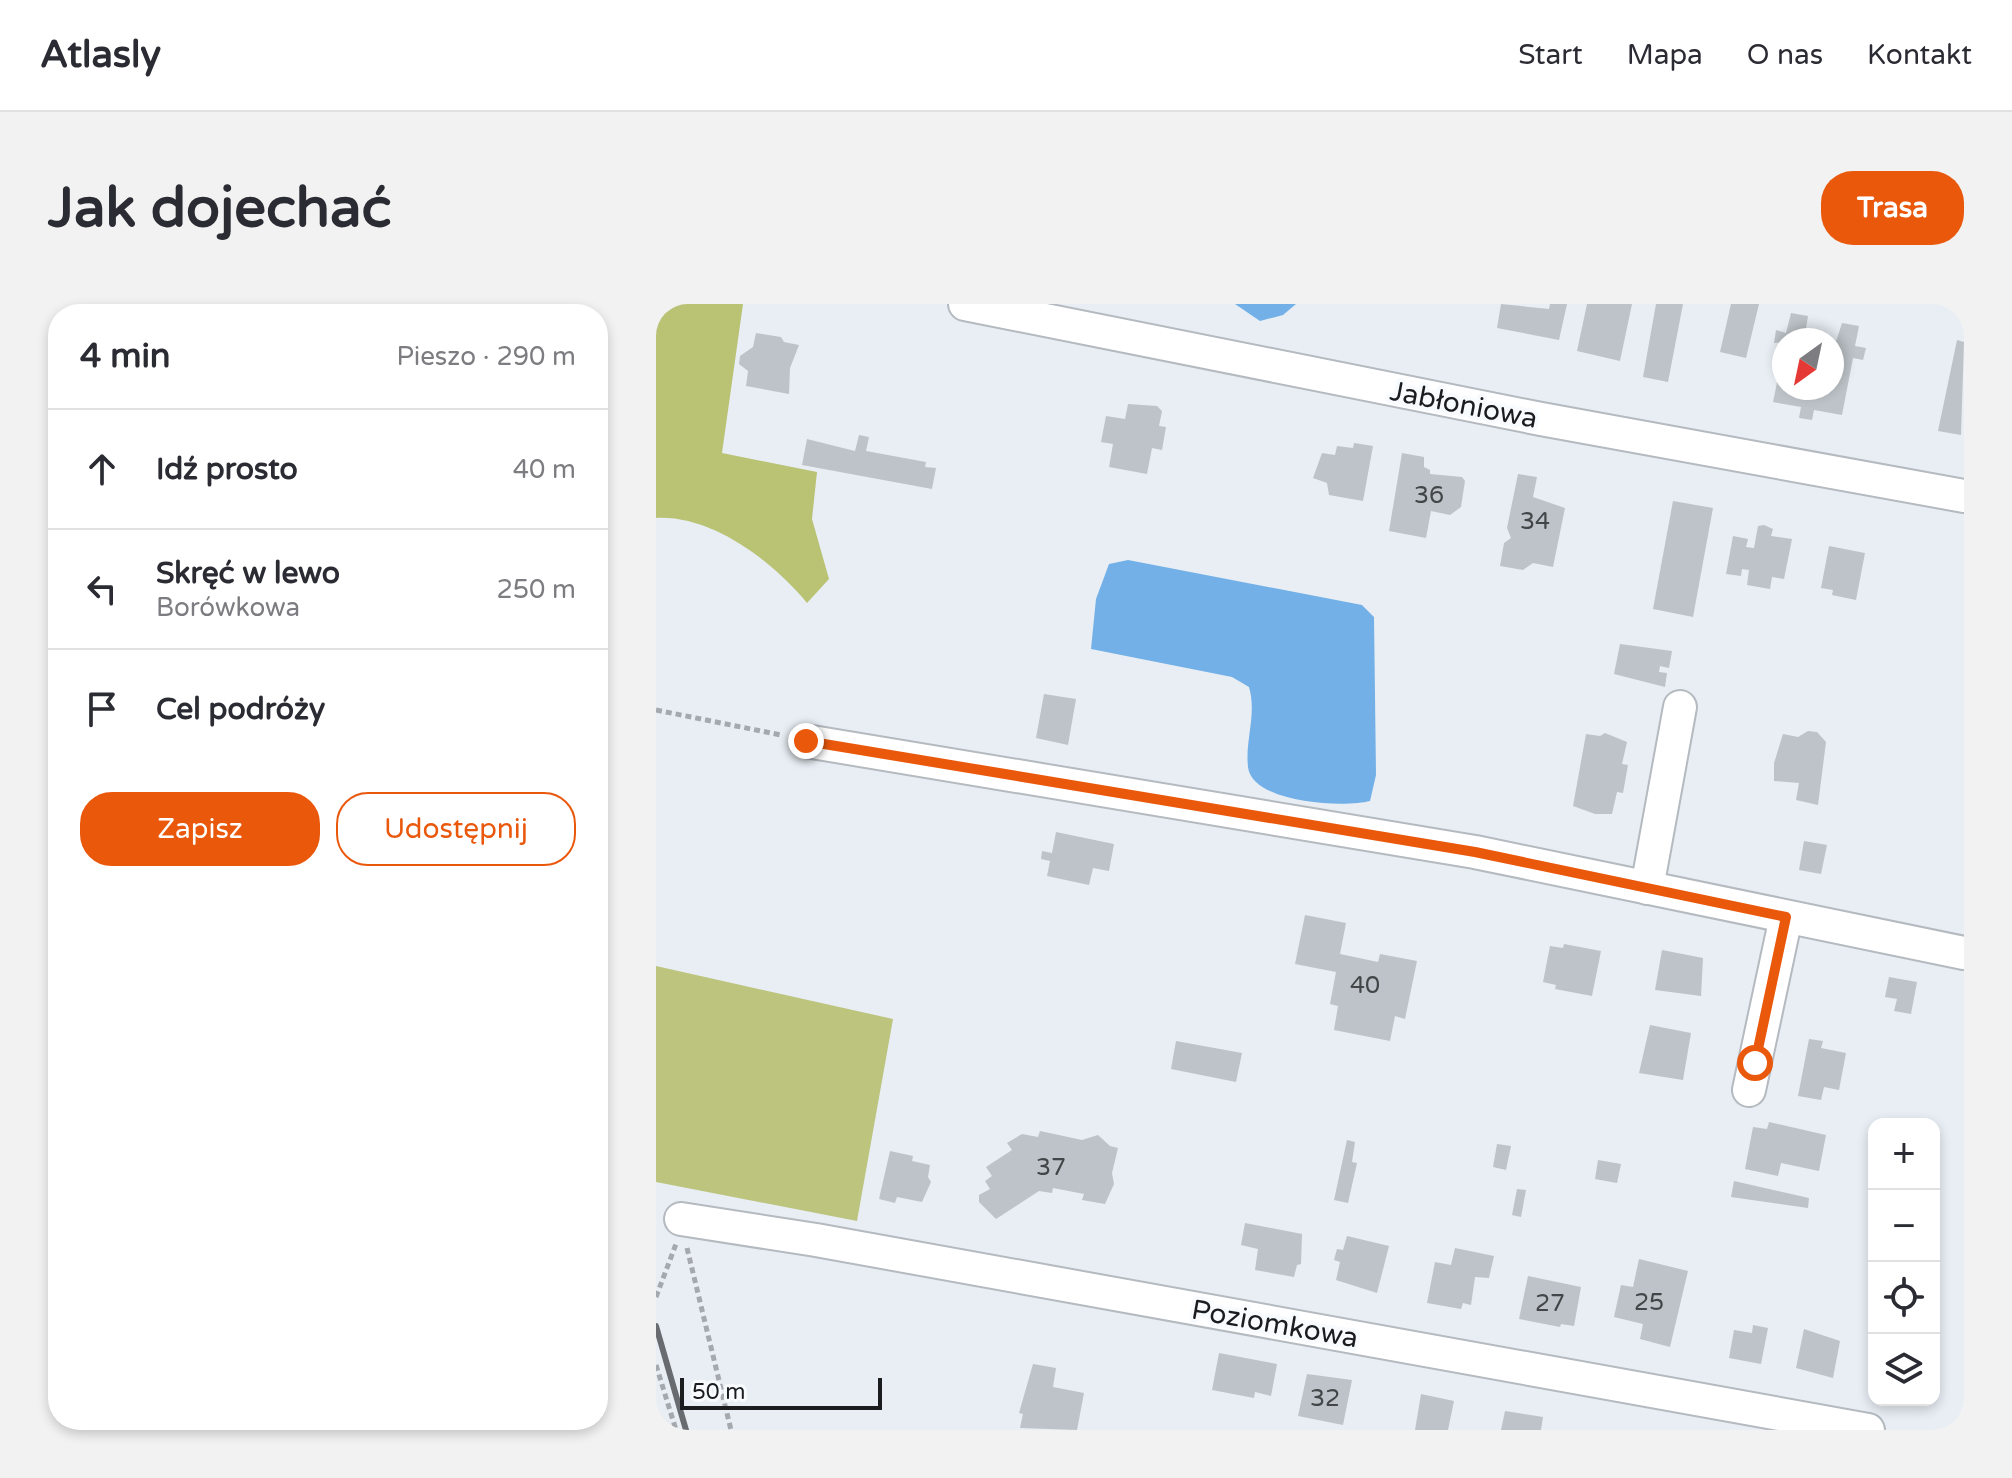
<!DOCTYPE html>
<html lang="pl">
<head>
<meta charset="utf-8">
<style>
	:root { --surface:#fff; --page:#f2f2f3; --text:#2b2b33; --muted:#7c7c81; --line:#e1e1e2; --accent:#ea580c }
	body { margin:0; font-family:"Varela Round",sans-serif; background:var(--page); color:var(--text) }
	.controls { position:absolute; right:24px; bottom:24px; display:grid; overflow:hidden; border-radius:16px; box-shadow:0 4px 12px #0003 }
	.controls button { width:72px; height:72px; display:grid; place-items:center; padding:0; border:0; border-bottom:2px solid var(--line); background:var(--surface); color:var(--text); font:40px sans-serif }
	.compass { position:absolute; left:1116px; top:24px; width:72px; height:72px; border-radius:50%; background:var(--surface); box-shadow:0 4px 12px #0003; rotate:213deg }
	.scale { position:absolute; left:24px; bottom:20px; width:202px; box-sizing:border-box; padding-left:8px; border:4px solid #1a1c1e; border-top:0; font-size:22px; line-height:28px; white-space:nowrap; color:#1a1c1e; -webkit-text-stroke:6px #f7fbfe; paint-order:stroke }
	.stop { position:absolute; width:24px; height:24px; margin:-18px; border:6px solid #ea580c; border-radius:50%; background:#fff }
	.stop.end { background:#ea580c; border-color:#fff; box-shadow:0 2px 8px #0008 }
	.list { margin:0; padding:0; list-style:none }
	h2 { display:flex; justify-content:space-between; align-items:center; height:104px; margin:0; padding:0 32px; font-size:34px }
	h2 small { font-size:26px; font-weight:400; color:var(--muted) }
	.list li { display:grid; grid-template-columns:52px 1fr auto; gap:24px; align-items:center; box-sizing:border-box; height:120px; padding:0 32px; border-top:2px solid var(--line) }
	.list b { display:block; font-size:30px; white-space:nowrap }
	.list p { margin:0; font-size:26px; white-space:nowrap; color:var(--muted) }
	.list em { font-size:26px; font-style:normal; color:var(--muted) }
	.actions { display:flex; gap:16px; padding:24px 32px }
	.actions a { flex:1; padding:18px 0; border:2px solid var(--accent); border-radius:32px; text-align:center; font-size:28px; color:var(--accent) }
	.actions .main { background:var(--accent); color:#fff }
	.icon { flex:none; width:44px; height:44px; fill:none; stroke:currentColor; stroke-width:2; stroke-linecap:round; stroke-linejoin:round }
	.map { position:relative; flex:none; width:1308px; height:1126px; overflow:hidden; border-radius:32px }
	header { display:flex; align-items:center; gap:48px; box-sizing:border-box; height:112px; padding:0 40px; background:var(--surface); border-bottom:2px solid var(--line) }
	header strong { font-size:38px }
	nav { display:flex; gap:44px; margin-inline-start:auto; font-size:28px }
	.intro { display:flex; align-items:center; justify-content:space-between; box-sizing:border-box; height:192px; padding:0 48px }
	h1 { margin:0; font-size:56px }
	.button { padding:20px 36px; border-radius:32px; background:var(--accent); color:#fff; font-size:28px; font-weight:700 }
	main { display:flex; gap:48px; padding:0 48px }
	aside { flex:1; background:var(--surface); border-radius:32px; box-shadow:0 4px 12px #0003 }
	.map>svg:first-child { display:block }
</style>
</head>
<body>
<header>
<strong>Atlasly</strong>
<nav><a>Start</a><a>Mapa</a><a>O nas</a><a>Kontakt</a></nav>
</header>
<div class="intro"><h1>Jak dojechać</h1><a class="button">Trasa</a></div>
<main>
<aside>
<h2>4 min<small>Pieszo · 290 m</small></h2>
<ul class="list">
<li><svg class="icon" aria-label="ahead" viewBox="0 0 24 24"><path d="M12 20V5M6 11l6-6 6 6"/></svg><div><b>Idź prosto</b></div><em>40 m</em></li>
<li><svg class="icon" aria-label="left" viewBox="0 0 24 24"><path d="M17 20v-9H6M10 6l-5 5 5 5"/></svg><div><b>Skręć w lewo</b><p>Borówkowa</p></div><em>250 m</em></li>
<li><svg class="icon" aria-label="arrive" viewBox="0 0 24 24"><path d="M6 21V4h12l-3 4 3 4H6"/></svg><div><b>Cel podróży</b></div></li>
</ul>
<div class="actions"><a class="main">Zapisz</a><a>Udostępnij</a></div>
</aside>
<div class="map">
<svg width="1308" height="1126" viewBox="0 0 1308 1126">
	<rect width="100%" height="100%" fill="#e8eef4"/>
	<path fill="#bcc47e" d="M0,662L237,715L201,917L0,878Z"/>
	<path fill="#bac274" d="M0,0H87L66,149L161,168L156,215L173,275L151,299C117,258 57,211 0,214Z"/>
	<g fill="#72b0e7">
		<path d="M579,0H640L627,11L604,17Z"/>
		<path d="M472,256L706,301L718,313L720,471L714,497C687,504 596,499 592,463C589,436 601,410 593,383L576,373L435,345L440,295L453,260Z"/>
	</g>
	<g fill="#bdc3c8">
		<path d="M845,0L893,5L894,0H911L903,36L841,24Z"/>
		<path d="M931,0H976L964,57L921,47Z"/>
		<path d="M1000,0H1027L1012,78L987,73Z"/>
		<path d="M1075,0H1103L1090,54L1064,48Z"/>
		<path d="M1135,9L1152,12L1149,30H1152L1151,36L1118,39L1120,26L1130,29Z"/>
		<path d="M1186,19L1203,22L1199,42L1210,44L1207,56L1197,54L1186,111L1158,106L1156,116L1143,114L1145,103L1117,98L1127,49L1128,84H1176V50Z"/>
		<path d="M100,29L125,33L128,38L143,41L134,64L133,90L90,82L92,67L83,60L84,52L97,43Z"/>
		<path d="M1301,36L1308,38L1305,131L1282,127Z"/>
		<path d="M472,100L501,102L506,107L503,122L510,123L506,146L496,144L491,170L453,163L457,140L445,138L450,112L469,115Z"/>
		<path d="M203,131L213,133L210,147L270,158L269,163L280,164L276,185L146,161L151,135L199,147Z"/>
		<path d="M698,139L717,142L707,197L673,191L671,179L657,174L666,149L679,151L681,142L697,144Z"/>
		<path d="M746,149L768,153V163L774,166V170L806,173L809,177L805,203L794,211L775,207L770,234L733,227Z"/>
		<path d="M862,170L881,173L877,193L909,204L897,263L877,259L867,266L844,262L848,239L855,234L851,224Z"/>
		<path d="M1017,197L1057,204L1037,313L997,305Z"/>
		<path d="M1108,221L1117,225L1115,232L1136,235L1128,275L1116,273L1114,285L1091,281L1093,266L1086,265L1085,272L1070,270L1077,232L1092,235L1090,243L1098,244L1102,222Z"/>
		<path d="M1173,242L1209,249L1200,296L1176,291L1177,286L1165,284Z"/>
		<path d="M964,340L1016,347L1013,364L1004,362L1003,368L1011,369L1009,383L958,370Z"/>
		<path d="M388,390L420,395L412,441L380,434Z"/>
		<path d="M1152,427L1161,428L1170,438L1162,501L1140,496L1143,479L1118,477V459L1127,430L1142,433Z"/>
		<path d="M949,429L971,438L966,460L972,461L967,489L961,488L956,510H939L917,502L930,430L944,432Z"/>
		<path d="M400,528L458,540L453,567L437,564L433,581L391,572L394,557L385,555L386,547L396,549Z"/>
		<path d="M1148,537L1171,541L1165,570L1143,566Z"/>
		<path d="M649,611L690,619L684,650L722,658L724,650L761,657L749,715L739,712L734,737L678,726L682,702L674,700L680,668L639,660Z"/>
		<path d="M908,640L945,647L936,692L899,685L900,681L887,678L894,642L907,644Z"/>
		<path d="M1006,646L1047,654L1045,692L999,686Z"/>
		<path d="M1233,673L1261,678L1255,710L1238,707L1241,695L1229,693Z"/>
		<path d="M994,721L1035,729L1027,776L983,769Z"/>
		<path d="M1153,735L1167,737L1165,744L1190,749L1183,786L1168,783L1165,796L1142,792Z"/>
		<path d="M520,737L586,749L580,778L515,765Z"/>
		<path d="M1113,818L1170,831L1163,867L1125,859L1122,872L1089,865L1097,823L1111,825Z"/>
		<path d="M384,827L426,836L442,831L454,842L462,844L456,869L458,880L449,900L426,896L428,890L397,884L396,889L383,887L340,915L323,898V891L334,885L329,877L336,872L330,863L356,846L351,839L366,830L382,833Z"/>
		<path d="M691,836L699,838L696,858L701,859L692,899L678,896Z"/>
		<path d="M841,840L855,842L850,866L837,863Z"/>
		<path d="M234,847L257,852L256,857L274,861L272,873L275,878L266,898L241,893L239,899L223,895Z"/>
		<path d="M942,856L965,860L961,879L939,875Z"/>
		<path d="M1078,877L1153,894L1152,904L1075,893Z"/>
		<path d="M861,885L870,886L865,913L856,911Z"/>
		<path d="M589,919L646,930L645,960L641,961L638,973L599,966L602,945L585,941Z"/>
		<path d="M691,932L733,942L721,989L680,976L684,958L678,956L681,945L687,946Z"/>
		<path d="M799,944L838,952L833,974L819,973L815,1001L807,999L805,1005L771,999L779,958L795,961Z"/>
		<path d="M983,955L1032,967L1014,1043L984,1035L987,1020L958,1013L965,981L977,983Z"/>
		<path d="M872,972L925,983L918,1022L905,1020L904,1023L863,1015Z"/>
		<path d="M1097,1021L1112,1024L1105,1060L1073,1054L1078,1026L1096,1029Z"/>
		<path d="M1148,1025L1184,1037L1177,1074L1140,1064Z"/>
		<path d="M563,1049L621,1060L615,1092L599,1088L598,1094L556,1086Z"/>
		<path d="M377,1060L400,1064L397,1083L428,1089L421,1126L364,1124L367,1110L363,1109Z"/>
		<path d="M651,1070L696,1076L687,1121L642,1112Z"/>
		<path d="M765,1090L798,1097L792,1126H759Z"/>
		<path d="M849,1107L887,1113L885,1126H845Z"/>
	</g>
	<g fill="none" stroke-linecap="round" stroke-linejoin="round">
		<defs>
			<g id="minor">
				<path d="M309,0L885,115L1308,192"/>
				<path d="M150,437L819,548L1308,649"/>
				<path d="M991,584L1024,403"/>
				<path d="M1093,786L1130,613"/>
				<path d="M25,915L160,936L1212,1126"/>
			</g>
		</defs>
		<use href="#minor" stroke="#b4babf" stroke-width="36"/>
		<g stroke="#a5a9ae" stroke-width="5" stroke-dasharray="6 4" stroke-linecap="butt">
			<path d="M0,406L125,431"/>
			<path d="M31,944L75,1126"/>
			<path d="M0,993L20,940"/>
			<path d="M0,1061L20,1126"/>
		</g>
		<use href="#minor" stroke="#fff" stroke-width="32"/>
		<path stroke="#686c70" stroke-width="6" d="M0,1022L30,1126"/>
	</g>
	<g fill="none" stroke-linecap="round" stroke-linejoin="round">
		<path stroke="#ea580c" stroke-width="10" d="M150,437L819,548L1130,613L1099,759"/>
	</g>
	<g text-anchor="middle" stroke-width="8" stroke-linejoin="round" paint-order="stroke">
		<g font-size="24" fill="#434648">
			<text x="773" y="199">36</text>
			<text x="879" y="225">34</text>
			<text x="709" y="689">40</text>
			<text x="395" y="871">37</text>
			<text x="993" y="1006">25</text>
			<text x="894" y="1007">27</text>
			<text x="669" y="1102">32</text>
		</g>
		<g font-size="28" fill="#1a1c1e" stroke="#f7fbfe">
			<text transform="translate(808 100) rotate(11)" y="10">Jabłoniowa</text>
			<text transform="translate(619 1019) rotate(10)" y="10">Poziomkowa</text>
		</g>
	</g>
</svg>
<div class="controls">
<button>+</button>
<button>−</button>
<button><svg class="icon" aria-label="locate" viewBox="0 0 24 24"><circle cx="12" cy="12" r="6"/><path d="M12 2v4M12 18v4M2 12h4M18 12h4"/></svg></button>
<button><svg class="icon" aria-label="layers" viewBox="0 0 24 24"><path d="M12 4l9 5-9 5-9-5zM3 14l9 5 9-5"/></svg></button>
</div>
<svg class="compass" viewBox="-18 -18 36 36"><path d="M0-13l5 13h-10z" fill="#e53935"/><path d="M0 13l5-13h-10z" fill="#7c7c81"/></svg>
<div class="scale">50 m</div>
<div class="stop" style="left:1099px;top:759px"></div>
<div class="stop end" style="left:150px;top:437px"></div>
</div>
</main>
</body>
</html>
